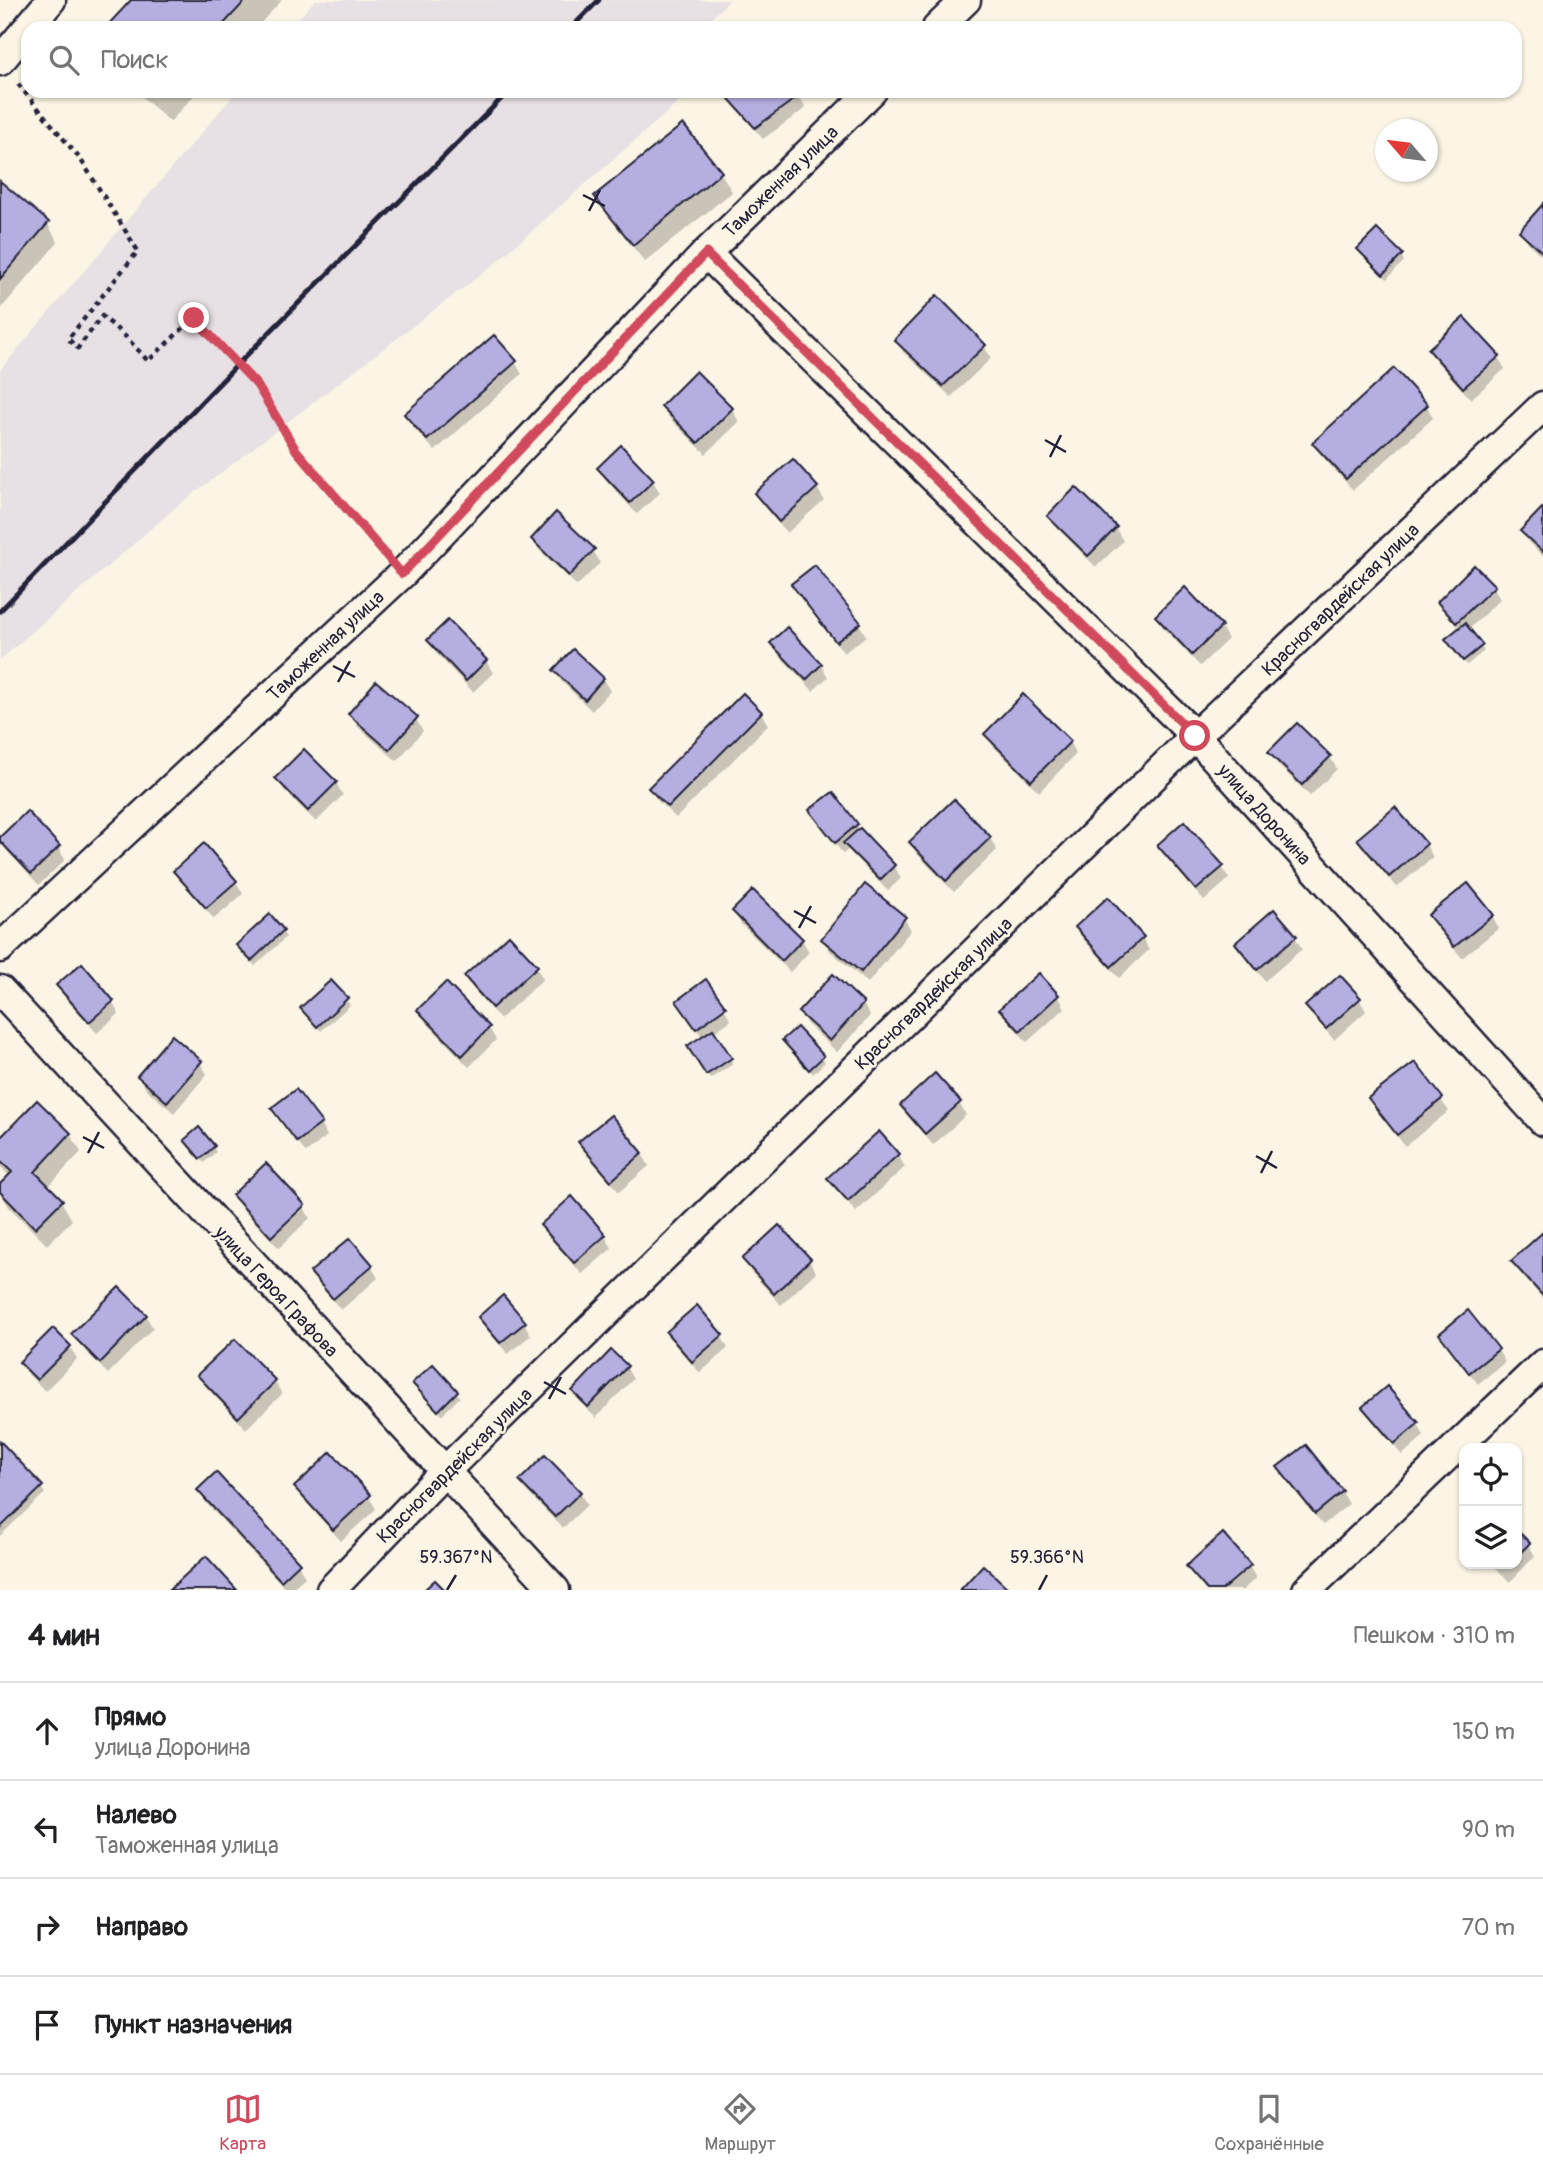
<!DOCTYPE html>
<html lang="ru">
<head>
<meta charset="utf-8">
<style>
	:root { --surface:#fff; --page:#f2f2f2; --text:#202124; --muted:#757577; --line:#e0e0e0; --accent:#d1495b }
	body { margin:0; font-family:Pangolin,sans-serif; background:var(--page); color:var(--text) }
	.controls { position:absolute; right:21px; bottom:21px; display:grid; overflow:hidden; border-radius:14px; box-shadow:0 2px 5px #0004 }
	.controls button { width:63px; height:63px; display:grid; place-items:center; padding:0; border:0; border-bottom:2px solid var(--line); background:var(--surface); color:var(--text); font:35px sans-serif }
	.compass { position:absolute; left:1375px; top:119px; width:63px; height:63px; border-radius:50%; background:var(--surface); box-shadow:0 2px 5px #0004; rotate:298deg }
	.stop { position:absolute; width:21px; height:21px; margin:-16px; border:5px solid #d1495b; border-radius:50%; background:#fff }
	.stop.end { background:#d1495b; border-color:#fff; box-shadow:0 2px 7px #0008 }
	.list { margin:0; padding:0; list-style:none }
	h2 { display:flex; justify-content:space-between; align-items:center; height:91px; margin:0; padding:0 28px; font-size:30px }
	h2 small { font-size:23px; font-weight:400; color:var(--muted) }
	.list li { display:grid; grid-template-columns:46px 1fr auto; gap:21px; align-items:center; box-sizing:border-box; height:98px; padding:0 28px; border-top:2px solid var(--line) }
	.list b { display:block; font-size:26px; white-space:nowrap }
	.list p { margin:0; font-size:23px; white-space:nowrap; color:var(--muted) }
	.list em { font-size:23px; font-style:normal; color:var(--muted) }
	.icon { flex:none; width:38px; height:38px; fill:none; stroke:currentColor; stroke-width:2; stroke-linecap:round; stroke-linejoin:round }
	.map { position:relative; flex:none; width:1543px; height:1590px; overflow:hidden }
	.search { position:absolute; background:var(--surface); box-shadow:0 2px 5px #0004; left:21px; right:21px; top:21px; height:77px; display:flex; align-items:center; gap:18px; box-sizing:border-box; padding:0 24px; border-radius:21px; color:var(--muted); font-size:26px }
	.sheet { height:483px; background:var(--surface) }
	nav { display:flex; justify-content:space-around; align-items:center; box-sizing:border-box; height:98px; border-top:2px solid var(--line); background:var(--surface); font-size:19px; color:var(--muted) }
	nav a { display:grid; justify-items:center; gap:4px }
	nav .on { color:var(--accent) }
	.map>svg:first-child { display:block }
</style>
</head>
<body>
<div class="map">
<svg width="1543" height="1590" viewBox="0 0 1543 1590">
	<rect width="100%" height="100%" fill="#fcf5e5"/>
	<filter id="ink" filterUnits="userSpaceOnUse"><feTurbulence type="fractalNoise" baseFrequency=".0143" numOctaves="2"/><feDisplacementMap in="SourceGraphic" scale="14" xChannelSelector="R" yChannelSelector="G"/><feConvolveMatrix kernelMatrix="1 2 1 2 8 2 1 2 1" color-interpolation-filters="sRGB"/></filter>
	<g filter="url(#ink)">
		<g fill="#e7e0e4">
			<path d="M315,0H730L701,28H290Z"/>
			<path d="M237,91H688V94L492,266L176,507L0,660V370Z"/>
		</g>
		<g fill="#0003">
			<path d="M134,0H282L256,28H108Z"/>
			<path d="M136,91H198L170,122Z"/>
			<path d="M721,91H794L806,108L763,139Z"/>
			<path d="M683,126L721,173L732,192L645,262L607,215L596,197Z"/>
			<path d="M0,183L47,223L58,242L0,310Z"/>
			<path d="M1543,206V257L1528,243L1521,231Z"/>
			<path d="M1359,250L1401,255L1404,261L1387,279Z"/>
			<path d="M896,340L984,346L991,358L951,397L903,352Z"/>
			<path d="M1430,350L1498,357L1505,369L1471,399L1437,362Z"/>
			<path d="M515,362L522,374L435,451L413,427L406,415Z"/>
			<path d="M1427,406L1433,418L1353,490L1321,455L1314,443Z"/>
			<path d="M663,407L732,409L739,422L706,454L670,419Z"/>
			<path d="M793,461L817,488L824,500L787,533L763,506L756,493Z"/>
			<path d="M599,468L653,481L660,493L637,514L606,480Z"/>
			<path d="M1076,489L1116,529L1123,541L1096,567L1057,528L1050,516Z"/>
			<path d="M1543,512V556L1529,543L1522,531Z"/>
			<path d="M533,539L593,550L600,563L577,586L540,551Z"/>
			<path d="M793,584L859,624L866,636L844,653L800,596Z"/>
			<path d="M1493,587L1500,599L1468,630L1484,651L1467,665L1451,645L1460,629L1446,614L1439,602Z"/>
			<path d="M1157,617L1221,627L1228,639L1200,666L1164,629Z"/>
			<path d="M787,629L821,665L828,677L813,691L779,655L772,643Z"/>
			<path d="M429,641L486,661L493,673L473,692L436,653Z"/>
			<path d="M573,651L603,679L610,691L592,711L562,682L555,670Z"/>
			<path d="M743,695L761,713L768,725L676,818L657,800L650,788Z"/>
			<path d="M350,714L416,719L423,731L397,761L357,726Z"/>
			<path d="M986,734L1069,742L1076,754L1039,792L993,746Z"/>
			<path d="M1271,753L1330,757L1337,769L1310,796L1278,765Z"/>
			<path d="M277,778L336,783L343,795L316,822L284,790Z"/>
			<path d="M832,794L859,829L894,866L901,878L888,891L853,855L849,849L843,854L812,811Z"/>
			<path d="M954,801L990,838L997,850L954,892L918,855L911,843Z"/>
			<path d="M1395,809L1426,845L1433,857L1397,887L1366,851L1359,839Z"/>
			<path d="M0,839L58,847L65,860L39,885L7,851Z"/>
			<path d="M1159,845L1222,867L1229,879L1204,901L1166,857Z"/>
			<path d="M176,871L236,882L243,894L214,919L183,883Z"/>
			<path d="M753,892L802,940L809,952L790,972L741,924L734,912Z"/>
			<path d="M1430,916H1492L1499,928L1462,958L1437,928Z"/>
			<path d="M270,917L286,937L255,966L242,951Z"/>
			<path d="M904,918L911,930L868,983L830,951L823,939Z"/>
			<path d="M1077,928L1142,938L1149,950L1119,978L1084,940Z"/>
			<path d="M1295,937L1302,949L1265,981L1244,955L1237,943Z"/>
			<path d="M536,967L543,979L500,1019L473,989L466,977Z"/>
			<path d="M331,982L350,1005L321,1031L302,1009Z"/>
			<path d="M446,984L489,1028L496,1040L469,1067L426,1022L419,1010Z"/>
			<path d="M59,986L112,1002L119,1014L97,1033L65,998Z"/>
			<path d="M1058,996L1065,1008L1027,1042L1009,1022L1002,1010Z"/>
			<path d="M1359,999L1366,1011L1334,1040L1315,1018L1308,1006Z"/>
			<path d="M863,1004L870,1016L837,1052L807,1024L800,1012Z"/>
			<path d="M724,1008L731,1020L713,1033L733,1064L710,1079L690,1047L703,1038L685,1013Z"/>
			<path d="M784,1041L822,1057L825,1062L813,1074Z"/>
			<path d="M200,1062L207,1074L174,1113L146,1089L139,1076Z"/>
			<path d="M1414,1064L1449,1111L1405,1146L1377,1111L1370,1098Z"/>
			<path d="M959,1103L966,1115L933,1145L909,1117L902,1105Z"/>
			<path d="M281,1121L320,1124L327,1136L306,1153Z"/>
			<path d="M70,1134L81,1152L48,1187L61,1201L72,1220L47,1245L9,1207L0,1192V1186L10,1177L0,1166V1141Z"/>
			<path d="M580,1143L642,1154L649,1166L619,1192L587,1155Z"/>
			<path d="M189,1146L213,1147L216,1152L204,1163Z"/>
			<path d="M898,1155L905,1167L856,1212L837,1190L830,1178Z"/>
			<path d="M234,1196L303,1206L310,1218L279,1248L241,1208Z"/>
			<path d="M571,1198L605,1236L612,1248L582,1274L549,1237L542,1225Z"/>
			<path d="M1543,1234V1299L1520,1273L1513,1261Z"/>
			<path d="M744,1260H809L816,1272L781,1305L751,1272Z"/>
			<path d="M371,1266L378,1278L341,1310L319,1284L312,1272Z"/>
			<path d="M1468,1312L1498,1350L1505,1362L1478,1384L1448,1346L1441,1334Z"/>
			<path d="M146,1316L153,1328L108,1374L81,1346L74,1334Z"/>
			<path d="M480,1318L524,1323L531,1335L508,1354L487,1330Z"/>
			<path d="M668,1333L721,1336L728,1348L700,1373L675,1345Z"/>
			<path d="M70,1347L77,1359L45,1391L28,1374L21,1362Z"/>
			<path d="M433,1366L460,1397L442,1415L414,1384Z"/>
			<path d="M626,1367L633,1379L596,1418L581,1403L574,1391Z"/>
			<path d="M199,1375L275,1382L282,1394L246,1429L206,1387Z"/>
			<path d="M1364,1407L1418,1424L1424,1436L1402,1455L1371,1419Z"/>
			<path d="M0,1444L45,1493L0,1536Z"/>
			<path d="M1306,1447L1342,1492L1349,1504L1323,1525L1286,1480L1279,1468Z"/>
			<path d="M331,1455L369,1497L376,1509L341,1541L303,1499L296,1487Z"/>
			<path d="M216,1475L298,1564L305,1577L290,1590H287L206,1503L199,1491Z"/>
			<path d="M521,1481L580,1493L587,1505L563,1528L528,1493Z"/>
			<path d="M1517,1533L1528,1544L1535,1556L1510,1582L1491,1564H1517Z"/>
			<path d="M1249,1566L1256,1578L1243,1590H1205L1188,1567Z"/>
		</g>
		<g fill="#b5aee0" stroke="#22223b" stroke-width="2">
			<path d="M131,0H246L220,28H105Z"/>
			<path d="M722,91H797L800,95L755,128Z"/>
			<path d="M683,124L722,172L633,245L594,196Z"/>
			<path d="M0,181L49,222L0,279Z"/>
			<path d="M1543,204V253L1519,231Z"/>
			<path d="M1377,229L1403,254L1383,275L1357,249Z"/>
			<path d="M937,295L986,345L943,386L894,340Z"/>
			<path d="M1464,317L1500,356L1463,388L1428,349Z"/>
			<path d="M494,335L517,361L427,440L404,414Z"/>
			<path d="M1394,368L1428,405L1346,479L1312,443Z"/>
			<path d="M696,371L733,408L698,443L661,406Z"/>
			<path d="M621,445L654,480L630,503L597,468Z"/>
			<path d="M793,459L818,487L779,522L754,493Z"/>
			<path d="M1076,487L1117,527L1088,556L1047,516Z"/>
			<path d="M1542,508L1543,509V552L1520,531Z"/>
			<path d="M556,512L595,549L569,576L531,539Z"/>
			<path d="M815,565L861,623L836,642L791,584Z"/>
			<path d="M1474,565L1495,586L1456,623L1437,602Z"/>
			<path d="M1185,587L1222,626L1192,655L1155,616Z"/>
			<path d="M448,620L487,660L466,681L427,640Z"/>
			<path d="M1465,623L1483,645L1463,661L1445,639Z"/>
			<path d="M787,627L822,664L806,680L770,643Z"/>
			<path d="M573,649L604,678L585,700L553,670Z"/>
			<path d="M376,681L418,717L389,750L348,714Z"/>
			<path d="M743,693L762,712L668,807L648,788Z"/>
			<path d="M1023,694L1071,741L1031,781L984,734Z"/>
			<path d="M1297,723L1331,756L1302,785L1268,752Z"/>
			<path d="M304,749L337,782L308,811L275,778Z"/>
			<path d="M833,792L858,824L835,843L809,810Z"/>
			<path d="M954,799L991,837L946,881L909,842Z"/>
			<path d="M1395,807L1427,844L1389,877L1357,839Z"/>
			<path d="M27,811L60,846L31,874L0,841V837Z"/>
			<path d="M1184,821L1224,866L1196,890L1157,845Z"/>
			<path d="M860,828L895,865L880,880L843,843Z"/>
			<path d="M204,843L237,881L206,908L173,871Z"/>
			<path d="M1468,883L1494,915L1454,947L1428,915Z"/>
			<path d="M865,884L906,917L861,972L821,939Z"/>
			<path d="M753,890L803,939L782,961L732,911Z"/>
			<path d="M1108,897L1144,937L1111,967L1075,927Z"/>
			<path d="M1274,909L1297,936L1257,970L1235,943Z"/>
			<path d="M270,914L284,930L251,961L236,945Z"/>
			<path d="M509,935L538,966L492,1008L464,976Z"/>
			<path d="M82,963L114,1001L89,1022L56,985Z"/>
			<path d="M1039,973L1059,995L1020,1031L999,1009Z"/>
			<path d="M833,974L864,1003L830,1041L798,1012Z"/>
			<path d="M1340,975L1361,998L1326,1029L1305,1006Z"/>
			<path d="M706,979L726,1007L696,1029L676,1001Z"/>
			<path d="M331,980L348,998L317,1027L300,1008Z"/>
			<path d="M446,982L490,1027L462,1056L417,1010Z"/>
			<path d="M797,1027L824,1056L809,1070L782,1040Z"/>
			<path d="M713,1029L732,1058L706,1075L687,1046Z"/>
			<path d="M172,1035L202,1061L167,1102L137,1076Z"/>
			<path d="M1415,1062L1443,1098L1397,1135L1368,1098Z"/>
			<path d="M935,1073L961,1102L925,1134L900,1105Z"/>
			<path d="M296,1089L322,1123L297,1142L271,1108Z"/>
			<path d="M37,1100L71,1133L35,1172L63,1200L35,1228L0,1192V1184L12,1172L0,1161V1138Z"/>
			<path d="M611,1115L643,1153L611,1181L578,1142Z"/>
			<path d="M199,1127L215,1146L200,1159L184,1140Z"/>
			<path d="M879,1131L899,1154L848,1201L827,1178Z"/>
			<path d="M266,1163L305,1205L271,1237L232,1195Z"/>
			<path d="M572,1196L606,1235L574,1263L540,1225Z"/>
			<path d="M779,1225L811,1259L774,1294L742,1259Z"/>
			<path d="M1543,1232V1296L1511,1261Z"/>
			<path d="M350,1238L373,1265L333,1299L310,1272Z"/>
			<path d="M119,1287L147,1315L100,1363L71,1334Z"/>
			<path d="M503,1295L526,1322L500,1343L478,1317Z"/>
			<path d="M697,1305L723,1335L692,1362L666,1332Z"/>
			<path d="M1468,1310L1499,1349L1469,1373L1439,1334Z"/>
			<path d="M53,1328L71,1346L37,1380L19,1362Z"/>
			<path d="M235,1339L276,1381L238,1418L197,1375Z"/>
			<path d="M611,1350L628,1366L588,1407L572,1391Z"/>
			<path d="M433,1364L458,1391L438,1411L412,1383Z"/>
			<path d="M1387,1386L1419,1423L1394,1444L1362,1407Z"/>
			<path d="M0,1441L43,1486L0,1528Z"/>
			<path d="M1306,1445L1343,1491L1315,1514L1277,1467Z"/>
			<path d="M331,1452L371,1495L333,1530L294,1487Z"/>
			<path d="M545,1455L581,1492L555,1517L519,1481Z"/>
			<path d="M216,1472L300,1563L281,1581L197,1490Z"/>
			<path d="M1517,1530L1530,1543L1517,1556Z"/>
			<path d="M1223,1533L1251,1565L1222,1590H1207L1186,1566Z"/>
			<path d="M206,1556L237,1590H169Z"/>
			<path d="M983,1565L1010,1590H960Z"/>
			<path d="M435,1580L445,1590H424Z"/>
		</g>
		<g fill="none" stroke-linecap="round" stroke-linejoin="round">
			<defs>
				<g id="street">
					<path d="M937,28L966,0"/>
					<path d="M0,61L51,0"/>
					<path d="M706,253L1195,736L1543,1121"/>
					<path d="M0,948L402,574L706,253L872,91"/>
					<path d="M0,990L555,1590"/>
					<path d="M331,1590L444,1472L1195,736L1543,406"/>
					<path d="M1307,1590L1543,1364"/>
				</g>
			</defs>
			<use href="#street" stroke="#22223b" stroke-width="33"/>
			<path stroke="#22223b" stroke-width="4.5" stroke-dasharray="5 5" stroke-linecap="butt" d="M18,84L81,160L138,251L68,339L78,348L102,316L126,337L148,361L194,318L257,385L296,450L383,552"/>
			<use href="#street" stroke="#fcf5e5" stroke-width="28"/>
			<g stroke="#22223b" stroke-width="5">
				<path d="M571,28L599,0"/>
				<path d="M0,611L238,364L509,91"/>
			</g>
		</g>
	</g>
	<g fill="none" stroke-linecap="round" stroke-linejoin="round" filter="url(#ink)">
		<path stroke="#d1495b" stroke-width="9" d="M194,318L257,385L296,450L402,574L706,253L1195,736"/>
	</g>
	<path fill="none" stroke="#22223b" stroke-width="2.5" d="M583,195L605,206M589,211L600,190M1045,440L1066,452M1050,457L1061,435M333,666L355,677M338,682L350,661M794,911L816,923M799,928L811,906M83,1137L104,1148M88,1153L99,1132M1256,1156L1277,1168M1261,1173L1272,1151M544,1382L566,1394M549,1399L561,1377M447,1590L456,1575M1039,1590L1047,1575"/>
	<g text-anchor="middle" stroke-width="5" stroke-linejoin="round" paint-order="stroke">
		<g font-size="19" fill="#22223b" stroke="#fcf5e5">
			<text transform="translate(780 181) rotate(-44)" y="7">Таможенная улица</text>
			<text transform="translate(1340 599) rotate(-44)" y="7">Красногвардейская улица</text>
			<text transform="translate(325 645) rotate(-43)" y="7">Таможенная улица</text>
			<text transform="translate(1265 814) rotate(48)" y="7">улица Доронина</text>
			<text transform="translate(933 993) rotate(-44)" y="7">Красногвардейская улица</text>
			<text transform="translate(277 1291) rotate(47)" y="7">улица Героя Графова</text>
			<text transform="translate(454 1465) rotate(-45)" y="7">Красногвардейская улица</text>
		</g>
	</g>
	<g font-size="18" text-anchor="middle" fill="#22223b" stroke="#fcf5e5" stroke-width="5" stroke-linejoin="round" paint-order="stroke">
		<text x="456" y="1563">59.367°N</text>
		<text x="1047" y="1563">59.366°N</text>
	</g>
</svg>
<div class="controls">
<button><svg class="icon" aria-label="locate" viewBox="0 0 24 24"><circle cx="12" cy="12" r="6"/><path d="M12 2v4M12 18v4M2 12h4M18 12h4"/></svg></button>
<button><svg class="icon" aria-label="layers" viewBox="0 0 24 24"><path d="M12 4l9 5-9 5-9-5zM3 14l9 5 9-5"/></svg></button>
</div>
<svg class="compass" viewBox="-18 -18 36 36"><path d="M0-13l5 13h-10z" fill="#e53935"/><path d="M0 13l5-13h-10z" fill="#757577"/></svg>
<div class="stop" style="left:1195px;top:736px"></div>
<div class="stop end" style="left:194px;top:318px"></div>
<div class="search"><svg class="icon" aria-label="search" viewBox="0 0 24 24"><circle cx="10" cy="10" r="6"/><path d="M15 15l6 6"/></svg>Поиск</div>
</div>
<section class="sheet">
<h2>4 мин<small>Пешком · 310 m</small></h2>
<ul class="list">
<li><svg class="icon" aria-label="ahead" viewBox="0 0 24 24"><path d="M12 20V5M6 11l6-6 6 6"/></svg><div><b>Прямо</b><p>улица Доронина</p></div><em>150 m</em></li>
<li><svg class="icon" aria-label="left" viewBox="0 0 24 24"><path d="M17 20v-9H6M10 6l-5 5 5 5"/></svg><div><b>Налево</b><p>Таможенная улица</p></div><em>90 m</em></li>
<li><svg class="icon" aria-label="right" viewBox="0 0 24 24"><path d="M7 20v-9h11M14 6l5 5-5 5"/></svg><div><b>Направо</b></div><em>70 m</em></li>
<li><svg class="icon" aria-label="arrive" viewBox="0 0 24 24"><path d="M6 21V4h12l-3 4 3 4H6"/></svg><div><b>Пункт назначения</b></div></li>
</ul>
</section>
<nav>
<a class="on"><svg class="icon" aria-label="map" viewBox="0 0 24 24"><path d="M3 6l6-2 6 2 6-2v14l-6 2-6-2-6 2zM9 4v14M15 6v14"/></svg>Карта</a>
<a><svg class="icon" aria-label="directions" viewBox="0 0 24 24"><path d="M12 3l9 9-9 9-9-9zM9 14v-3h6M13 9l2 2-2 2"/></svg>Маршрут</a>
<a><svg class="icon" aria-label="saved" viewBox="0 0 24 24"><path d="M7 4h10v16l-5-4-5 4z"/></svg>Сохранённые</a>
</nav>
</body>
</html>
